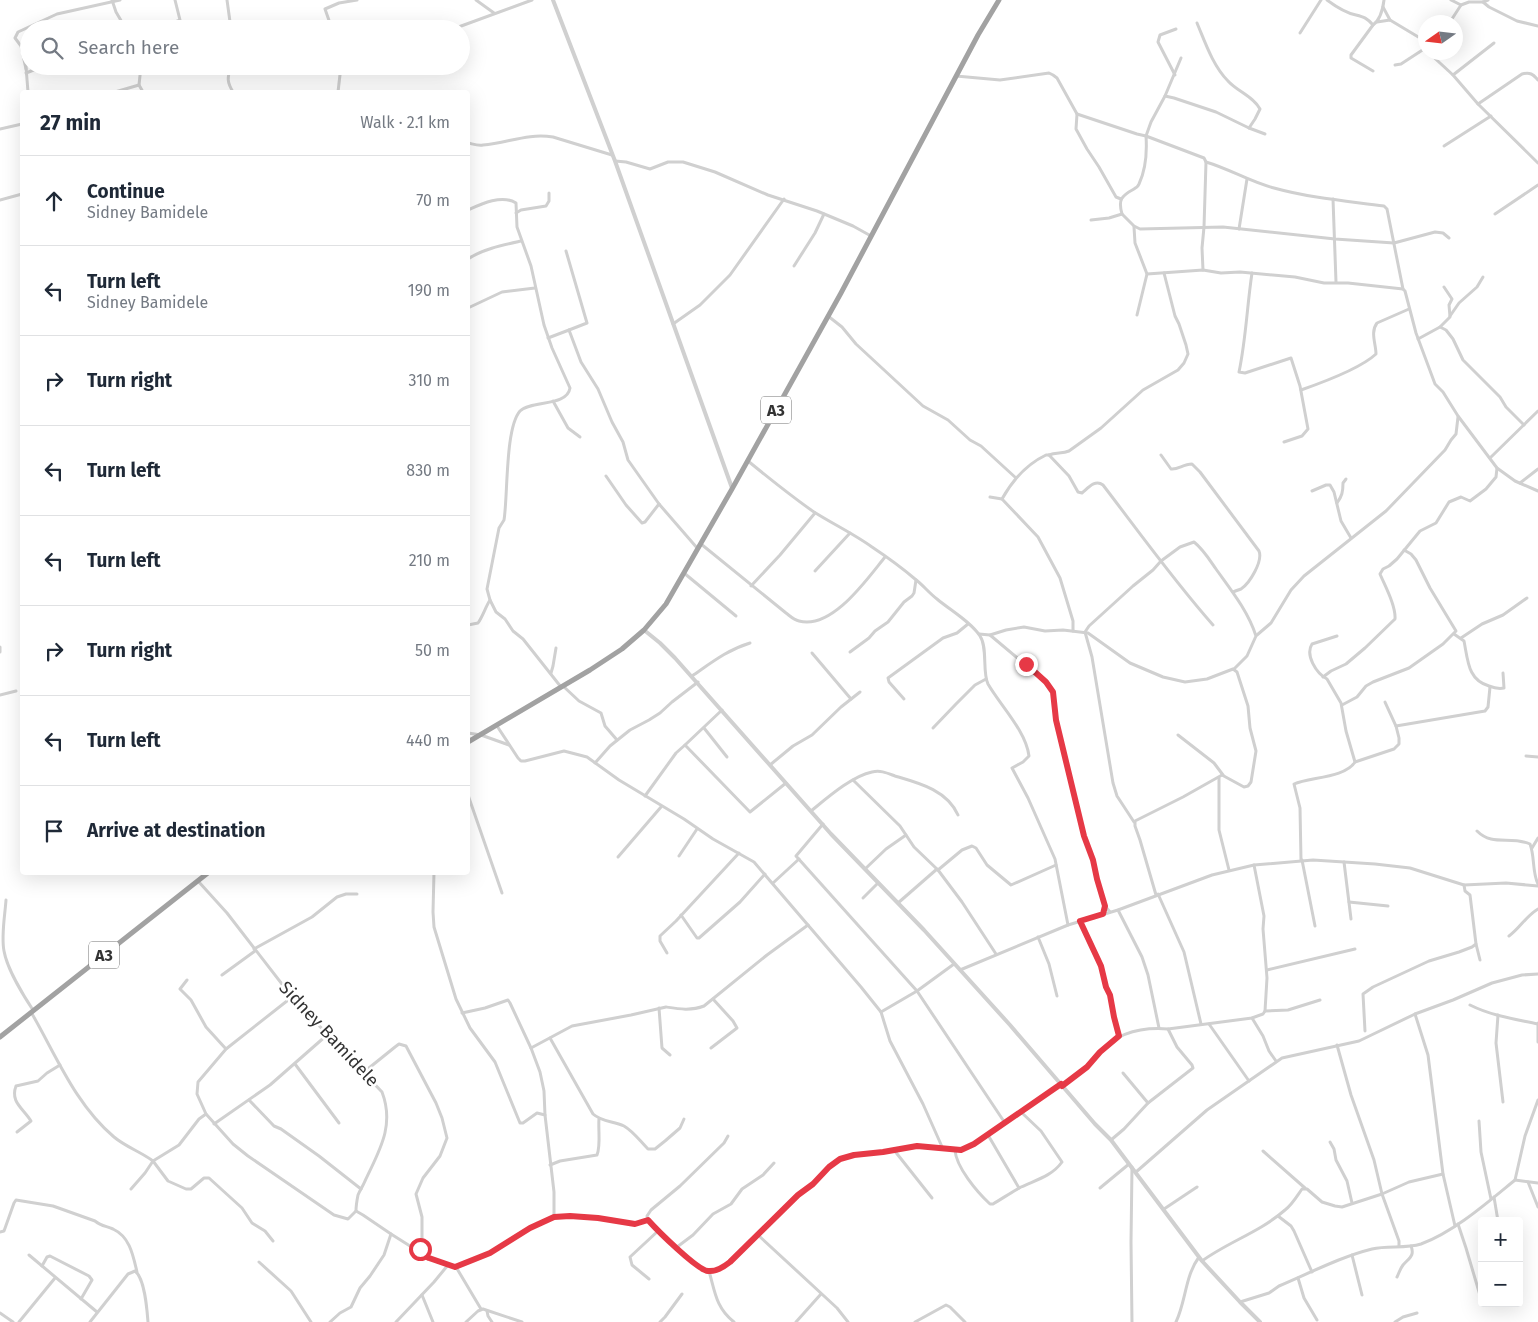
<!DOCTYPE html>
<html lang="en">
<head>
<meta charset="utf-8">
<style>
	:root { --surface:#fff; --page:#f2f2f3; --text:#1f2937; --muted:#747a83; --line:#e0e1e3 }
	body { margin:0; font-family:"Fira Sans",sans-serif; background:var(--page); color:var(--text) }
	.controls { position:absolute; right:15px; bottom:15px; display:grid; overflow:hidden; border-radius:5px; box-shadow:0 5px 20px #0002 }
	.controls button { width:45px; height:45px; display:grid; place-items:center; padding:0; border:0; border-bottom:1px solid var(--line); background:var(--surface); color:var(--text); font:25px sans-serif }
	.compass { position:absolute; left:1418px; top:15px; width:45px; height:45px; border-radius:50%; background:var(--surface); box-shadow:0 5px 20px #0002; rotate:256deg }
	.stop { position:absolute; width:15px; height:15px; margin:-11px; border:4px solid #e63946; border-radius:50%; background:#fff }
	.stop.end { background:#e63946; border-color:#fff; box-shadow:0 1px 5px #0008 }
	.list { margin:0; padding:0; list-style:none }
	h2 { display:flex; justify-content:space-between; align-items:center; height:65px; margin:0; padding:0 20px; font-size:21px }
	h2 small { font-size:16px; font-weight:400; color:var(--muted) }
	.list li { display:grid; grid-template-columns:32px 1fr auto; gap:15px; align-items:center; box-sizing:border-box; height:90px; padding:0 20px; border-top:1px solid var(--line) }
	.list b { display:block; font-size:19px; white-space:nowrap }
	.list p { margin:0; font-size:16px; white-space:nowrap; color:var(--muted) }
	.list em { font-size:16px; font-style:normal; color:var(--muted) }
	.icon { flex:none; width:28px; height:28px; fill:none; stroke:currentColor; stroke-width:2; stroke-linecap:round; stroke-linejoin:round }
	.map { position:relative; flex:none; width:1538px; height:1322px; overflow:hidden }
	.search { position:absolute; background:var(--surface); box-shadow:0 5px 20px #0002; left:20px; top:20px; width:450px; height:55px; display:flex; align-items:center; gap:12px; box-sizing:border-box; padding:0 18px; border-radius:28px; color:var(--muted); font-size:19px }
	.panel { position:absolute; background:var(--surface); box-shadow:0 5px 20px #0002; left:20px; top:90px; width:450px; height:785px; border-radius:5px }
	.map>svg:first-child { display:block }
</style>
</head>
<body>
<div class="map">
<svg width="1538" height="1322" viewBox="0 0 1538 1322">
	<rect width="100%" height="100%" fill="#fff"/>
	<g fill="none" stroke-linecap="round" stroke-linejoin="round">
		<g stroke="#d0d0d0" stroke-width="3">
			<path d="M112,0L116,12L126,29"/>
			<path d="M227,0L231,29"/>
			<path d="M476,0L494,13"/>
			<path d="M1327,0C1335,6 1346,13 1356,15C1364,17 1367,18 1373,25"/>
			<path d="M1451,0L1461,5"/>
			<path d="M1483,2L1488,0"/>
			<path d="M1383,7L1390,20"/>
			<path d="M1377,22L1390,20L1420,38L1424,49L1401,64L1395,65"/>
			<path d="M1450,22L1461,5L1469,2H1483L1489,7L1517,21L1538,26"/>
			<path d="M1197,23C1205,42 1213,66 1228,81C1238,92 1253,96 1260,109L1255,119L1249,128"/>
			<path d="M158,29L180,20L175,0"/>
			<path d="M332,29L325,9L339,3L357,0"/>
			<path d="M453,29L532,0"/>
			<path d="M1300,33L1321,0"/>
			<path d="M1420,38L1426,37"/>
			<path d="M1428,52L1453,75L1494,43"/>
			<path d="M231,66C227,78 227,82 233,92"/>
			<path d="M26,69L21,46L15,38L18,32L57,14L120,0"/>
			<path d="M382,71L387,66"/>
			<path d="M1373,71L1351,58V55L1373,25C1380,20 1383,8 1384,0"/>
			<path d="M26,73L44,66"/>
			<path d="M1175,75L1158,42L1160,35L1176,29"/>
			<path d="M1453,75L1478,104L1538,163"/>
			<path d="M956,76L1000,80L1049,73L1053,75L1057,78L1077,114L1076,129L1087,149L1099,167L1116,197L1121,199"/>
			<path d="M139,85L141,66"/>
			<path d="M28,92L26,67L29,60"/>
			<path d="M115,92L139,85L143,92"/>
			<path d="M338,92L341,66"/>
			<path d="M1165,96L1181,58"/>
			<path d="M1478,104L1522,74C1530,72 1533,74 1538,80"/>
			<path d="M1077,114L1137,134L1146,136L1151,122L1165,96L1174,98L1216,112L1249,128L1265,134"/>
			<path d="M0,129L22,124"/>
			<path d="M468,143C473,144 478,146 483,145C508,143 527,133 553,137L612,155"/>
			<path d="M1444,146L1491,116"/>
			<path d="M615,161L626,162L650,169L668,162H683L715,172L768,195L817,211L853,226L871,236"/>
			<path d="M1333,199L1336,282"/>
			<path d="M0,200L22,194"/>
			<path d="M468,210C481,204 502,194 516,203L517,227L531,266L544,325L552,348L570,388C567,407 531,400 520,411C505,428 508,496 504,520L499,528L487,589L490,600L496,612L505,619L513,631L523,639L561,687"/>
			<path d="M516,213L521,210L546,206L549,201V193"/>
			<path d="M1122,214L1134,226L1140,229L1223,227L1335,239L1394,243L1435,232L1443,233L1449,238"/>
			<path d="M1495,214L1538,185"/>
			<path d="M1091,220L1109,218L1122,214C1118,200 1121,196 1134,189C1138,186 1137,188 1139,184C1146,169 1147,151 1146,136L1204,158L1206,162C1230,169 1250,182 1274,188C1310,198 1347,201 1384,206L1387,209L1403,289"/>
			<path d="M1134,227L1135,243L1147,274L1137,315"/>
			<path d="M1239,229L1247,179"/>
			<path d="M566,251L587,323L569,330"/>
			<path d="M468,259C483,249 503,245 521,241"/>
			<path d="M794,266L815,233L824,214"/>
			<path d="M1203,270L1202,248L1204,227L1206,162"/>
			<path d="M1252,273C1247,306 1246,339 1239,372L1245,373L1291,358L1300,386L1308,429L1302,436L1284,442"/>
			<path d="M1147,274L1203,270L1221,273L1240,272L1295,277L1324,283H1348L1403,289L1405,291L1416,333L1435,384L1443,392L1458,416L1497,468L1515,481L1538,491"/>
			<path d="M1444,287L1452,299L1449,305L1450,317L1440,327L1446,330L1453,339L1463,360L1500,397L1506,407L1524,425"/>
			<path d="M468,308L502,292L535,288"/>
			<path d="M828,316L842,327L856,344L923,406L948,420L970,440L981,446L1016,478"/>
			<path d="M1450,316L1459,303L1477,287L1483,277"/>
			<path d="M673,324L700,305L730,275L784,199"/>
			<path d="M548,338L569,330L581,362L598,389L612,422L623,442L628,460L659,504L698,549"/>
			<path d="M1418,339L1440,327"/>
			<path d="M1301,390C1321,383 1361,368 1376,354C1376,344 1370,332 1377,323L1409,309"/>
			<path d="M553,401L568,428L580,437"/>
			<path d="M1049,455C1056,452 1062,454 1069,451L1101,428L1143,390L1178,370L1184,363L1188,354L1186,345L1179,324L1175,316L1164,273"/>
			<path d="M1161,455L1171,469C1178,470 1183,464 1192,464L1200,472L1259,551C1263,561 1250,583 1241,589C1238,590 1235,591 1233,592"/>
			<path d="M1490,458L1538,411"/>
			<path d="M748,461C770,479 791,496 814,512C833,524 854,534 872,547C887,557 901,567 915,579C923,585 929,593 937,599C950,610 971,622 980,636C988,648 982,672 988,684C1000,705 1026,731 1029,756L1023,762L1012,768L1028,798L1055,859L1068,925"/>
			<path d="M606,476L626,505L642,523L645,522L659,504"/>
			<path d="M1520,483L1538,469"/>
			<path d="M1312,491L1326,485H1330L1334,492L1341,521L1351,538"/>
			<path d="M990,497L1002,499L1038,537L1060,578L1073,621V631"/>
			<path d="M1002,499C1012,481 1027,464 1046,455H1049L1069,476L1078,492L1082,493C1088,488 1095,479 1103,485C1139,532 1174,581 1213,625"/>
			<path d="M1337,503C1342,496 1343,492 1343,483L1346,479"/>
			<path d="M701,544L786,613C790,616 794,620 799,621C832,630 867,579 885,557"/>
			<path d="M815,571L850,533"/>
			<path d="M684,573L736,616"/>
			<path d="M751,586L780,555L815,513"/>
			<path d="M468,625L478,623C483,616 485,608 490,600"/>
			<path d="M979,634L990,635L1006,630L1024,627L1045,631L1063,630L1088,633L1130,663L1163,677L1185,682L1207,679L1233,669L1237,672L1248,706L1250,728L1256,751L1251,782L1248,786L1244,787L1222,775L1183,797L1135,821V826L1140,840L1156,895"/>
			<path d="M1454,634L1464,641C1468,661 1468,680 1489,686C1494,688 1499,689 1504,688L1503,673"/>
			<path d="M990,635L1046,682L1053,692L1056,720L1083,836L1093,860L1095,872L1105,906L1110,912"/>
			<path d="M1257,635L1271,623L1291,590L1304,576L1386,511L1445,450L1451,440L1456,434L1458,417"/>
			<path d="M1461,638L1482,624L1503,615L1527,598"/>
			<path d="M0,647V652"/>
			<path d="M850,652L869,638L875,631L888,622L904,602L912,596L914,593L916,580"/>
			<path d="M812,653L851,699"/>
			<path d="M551,673L553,666L556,648"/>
			<path d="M692,676C711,663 727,650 750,643"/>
			<path d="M1323,677L1331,671L1346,664L1365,648L1395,619C1396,606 1385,586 1380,574L1383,569L1389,566L1397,559L1420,531L1436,523L1449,502L1461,497L1470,501L1486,489L1496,477L1497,468"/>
			<path d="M563,686L579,701L601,713L605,726L617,740"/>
			<path d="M0,695L16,691"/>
			<path d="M904,699L889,682L888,678L943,638L957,633L968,624"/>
			<path d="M1385,702L1396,726"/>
			<path d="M1342,705L1357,697L1366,686L1373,682L1409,668L1443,644L1456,631L1430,588L1416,560L1411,554L1404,550"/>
			<path d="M722,710L685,745L750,812L786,783"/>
			<path d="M497,726L518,758L521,761H525L564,751L587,757L619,780L684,819L713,839L754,862L861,987L881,1012L890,1041L923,1104L943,1149"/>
			<path d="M704,728L727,757"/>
			<path d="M933,728L956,704L975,685L986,679"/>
			<path d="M468,733L481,735L509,745"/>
			<path d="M1178,735L1214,763L1223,775"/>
			<path d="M1526,756L1538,757"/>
			<path d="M1355,762L1394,749L1399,744V738L1396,726L1485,711L1488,707L1490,687"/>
			<path d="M595,763L610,746L630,730L649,720L660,713L672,702L698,682"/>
			<path d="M770,765L793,746L812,735L841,707L860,692"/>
			<path d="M1219,778V830L1229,870"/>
			<path d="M853,780L900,826L914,847L938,870L962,902L996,954"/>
			<path d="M468,795L502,893"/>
			<path d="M645,796L676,753L685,745"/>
			<path d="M811,811C827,798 852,776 872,772C881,770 887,773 895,776C919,783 947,790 958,815"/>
			<path d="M1134,822L1117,796L1113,783L1092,657L1085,632L1089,626L1133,586L1153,570L1161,561L1180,547L1194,542C1203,549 1209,559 1216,569C1231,590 1248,611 1256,636L1247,656L1234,669"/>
			<path d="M823,824L796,856L917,991L1005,1123"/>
			<path d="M1477,831C1493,847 1510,835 1530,844C1535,857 1532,872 1538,884"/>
			<path d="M1532,848L1538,838"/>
			<path d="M679,856L697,829"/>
			<path d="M618,857L661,807"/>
			<path d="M1301,860L1300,808L1294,784C1310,777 1345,778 1355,762L1346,731L1341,703L1327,679C1316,673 1305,655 1312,644L1337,636"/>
			<path d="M1302,860L1315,926"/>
			<path d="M1344,862L1351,919"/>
			<path d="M865,869L886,849L906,835"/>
			<path d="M938,870L962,850L972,846L976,848L987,865L1011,885L1056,865"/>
			<path d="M198,881L227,913L292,997L382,1092C395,1126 379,1151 365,1181C363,1186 360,1190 358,1195C357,1200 356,1206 356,1211L363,1215L391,1234L429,1258L455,1267L490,1253L530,1228L554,1217V1192L545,1115L537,1113L523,1123H520L495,1062L470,1028L456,999L434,927L433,912L434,872"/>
			<path d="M773,883L799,859"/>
			<path d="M1158,894L1184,952L1201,1024"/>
			<path d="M863,898L878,883"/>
			<path d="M6,900C5,915 1,936 4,951C7,968 23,995 33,1010"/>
			<path d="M1349,902L1388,906"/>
			<path d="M898,903L937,869"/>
			<path d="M1118,910L1142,957L1148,975L1159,1028"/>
			<path d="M681,915L697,938H699L740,902L765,874"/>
			<path d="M1080,921L1101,966L1106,987L1110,995L1114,1017L1119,1036"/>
			<path d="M1509,936C1520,928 1526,916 1538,909"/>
			<path d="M1038,937L1049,964L1057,996"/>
			<path d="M1476,944L1480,960"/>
			<path d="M254,949L312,917L337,897L346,894H357"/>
			<path d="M667,953L660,941V936L676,921L739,853"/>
			<path d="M960,970L1068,925L1118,910L1212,875L1254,865L1313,860L1375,864L1410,868L1464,885L1506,883L1538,886"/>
			<path d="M1267,970L1355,949"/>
			<path d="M222,975L255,951"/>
			<path d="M187,980L180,989L191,1000L206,1027L226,1049"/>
			<path d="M292,997L226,1049L198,1082L197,1094L206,1114L233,1144L248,1156L334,1215L348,1219L356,1211"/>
			<path d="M1470,1005C1492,1016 1515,1019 1538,1024"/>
			<path d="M659,1008L662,1048L670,1055"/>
			<path d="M1265,1011L1288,1010L1320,1000"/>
			<path d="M31,1012C56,1055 75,1104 114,1137C126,1147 141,1152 153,1161L179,1145L199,1119L206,1114"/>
			<path d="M881,1012L917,991L954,964"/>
			<path d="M462,1013L485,1008L508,1000L510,1003L531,1048"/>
			<path d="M1415,1014L1428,1055L1443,1174L1455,1226"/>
			<path d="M1498,1015L1496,1043L1503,1102"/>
			<path d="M1252,1018L1263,1036L1269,1051L1276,1061"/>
			<path d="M1538,1023V1042"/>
			<path d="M1209,1024L1249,1081"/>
			<path d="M1365,1031L1363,994L1373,987L1429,961L1459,952L1472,947L1476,944L1470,895L1465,891L1464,885"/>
			<path d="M550,1038L593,1114C602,1122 613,1121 624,1126C634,1132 640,1141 648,1149H655L665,1141L680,1128L684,1119"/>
			<path d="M1337,1045L1351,1095L1374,1160L1382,1194L1399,1241V1246"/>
			<path d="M711,1048L737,1028L733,1021L713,999"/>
			<path d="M295,1064L339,1123"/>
			<path d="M364,1072L395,1047L399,1044L406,1046L436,1103L442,1118L447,1138L440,1156L423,1178L416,1194L422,1217V1240L418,1252"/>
			<path d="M1123,1073L1148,1103"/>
			<path d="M1062,1086C1070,1080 1080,1074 1087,1067C1092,1063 1095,1057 1100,1052C1117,1033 1142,1027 1168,1029L1252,1018L1263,1014L1265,1011L1267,978L1263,929L1264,916L1254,865"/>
			<path d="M249,1100L274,1126L281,1129L319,1156L361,1189"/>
			<path d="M1538,1100L1525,1136L1515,1180L1538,1183"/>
			<path d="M545,1115L544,1091L540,1072L531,1048L572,1026L631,1015L666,1007C679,1009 691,1011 704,1006L767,955L808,925"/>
			<path d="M1479,1121L1481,1152L1491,1199"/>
			<path d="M214,1124L270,1085L327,1035"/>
			<path d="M17,1132L31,1121C23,1108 10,1102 16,1086L38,1081L47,1073L60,1065"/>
			<path d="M988,1135L1019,1188"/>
			<path d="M1111,1140L1124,1129L1148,1103L1193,1068L1192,1065L1177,1047L1168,1029"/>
			<path d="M1330,1142L1334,1149L1336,1160L1347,1181L1352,1203"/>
			<path d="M894,1150L932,1198"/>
			<path d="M955,1150C956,1167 977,1192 990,1204H993C1003,1198 1012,1192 1021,1187C1036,1180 1052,1176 1062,1162L1041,1131L1021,1112"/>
			<path d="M1263,1151L1305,1188"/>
			<path d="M550,1165L560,1161L597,1155C601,1145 598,1130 599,1119"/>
			<path d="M1132,1167L1131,1242L1132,1322"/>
			<path d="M1136,1172L1207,1110L1282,1058L1359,1041L1415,1014L1453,1000L1492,983L1522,975L1538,974"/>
			<path d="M1528,1182L1538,1207"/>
			<path d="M1100,1188L1129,1164"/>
			<path d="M131,1189L145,1173L153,1161L168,1181L186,1189H191L204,1178H209L242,1208L252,1223L265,1231L273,1241"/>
			<path d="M1494,1197L1498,1221"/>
			<path d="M1164,1209L1197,1187"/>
			<path d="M1278,1216L1291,1226L1294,1231L1312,1272"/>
			<path d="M554,1217L570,1216L598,1218L635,1224L648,1220"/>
			<path d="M648,1220C658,1231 670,1240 681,1251C689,1258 698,1270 709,1271C725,1272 747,1245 758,1235"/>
			<path d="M648,1220L647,1216L651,1210L680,1186L724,1143L728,1136"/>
			<path d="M1458,1224L1466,1248L1482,1302"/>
			<path d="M0,1232L4,1231L14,1203L16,1200L53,1206L95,1221C101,1226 106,1226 113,1229C130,1237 133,1255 137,1272"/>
			<path d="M677,1247L693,1235L713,1214L731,1204L742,1189L763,1175L774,1163"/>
			<path d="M29,1255L97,1312"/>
			<path d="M1352,1255L1362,1295"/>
			<path d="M1202,1261C1228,1242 1260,1232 1285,1210C1292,1205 1297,1196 1302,1189H1307L1322,1202L1335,1206L1342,1207L1382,1194L1409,1182L1443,1174"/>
			<path d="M259,1262L291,1291L311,1322"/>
			<path d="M42,1266L47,1257L50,1256L89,1276L92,1280L81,1299"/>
			<path d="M456,1267L481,1309"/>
			<path d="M709,1271C715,1292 716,1308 734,1322"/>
			<path d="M1397,1277C1399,1273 1400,1269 1403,1265C1409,1258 1415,1256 1411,1246"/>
			<path d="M1298,1278L1304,1298L1317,1320"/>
			<path d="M649,1279L632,1265L630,1257L658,1231"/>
			<path d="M422,1295L433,1322"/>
			<path d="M1240,1302L1269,1293L1279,1286C1310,1273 1340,1257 1372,1249C1388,1245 1405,1249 1421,1244C1454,1232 1488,1202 1515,1180"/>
			<path d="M487,1311L488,1316L492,1322"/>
			<path d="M0,1313L13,1322"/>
			<path d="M19,1322L55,1278"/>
			<path d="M90,1322L128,1274L135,1271C145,1279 147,1309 148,1322"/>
			<path d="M330,1322L340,1313L351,1307L360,1288L370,1276L384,1255L391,1234"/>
			<path d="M396,1322L434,1282L448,1265"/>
			<path d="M466,1322L478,1311L483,1309L522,1322"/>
			<path d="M660,1322L665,1317L682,1294"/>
			<path d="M796,1322L821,1294"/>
			<path d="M848,1322L837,1308L758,1235L798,1195L813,1184L829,1167L846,1157L917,1146L961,1150L974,1144L1061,1084"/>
			<path d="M915,1322L946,1305L950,1307L965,1322"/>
			<path d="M1176,1322C1186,1301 1185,1276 1199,1257"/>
			<path d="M1395,1322L1403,1317L1417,1313"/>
		</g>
		<g stroke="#d0d0d0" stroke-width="4">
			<path d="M553,0L615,161L732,488"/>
			<path d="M644,630L660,643L675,658L831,834L924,930L1010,1025L1095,1124L1111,1140L1202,1261L1240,1302L1260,1322"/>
		</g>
		<g stroke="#a2a2a2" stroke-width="5">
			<path d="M468,742L590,670L622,649L644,630L666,604L732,489L841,293L978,35L999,0"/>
			<path d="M0,1037L209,872"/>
		</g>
	</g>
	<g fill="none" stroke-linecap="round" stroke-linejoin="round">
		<path stroke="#e63946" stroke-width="6" d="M420,1249L418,1252L429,1258L455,1267L490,1253L530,1228L554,1217L570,1216L598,1218L635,1224L648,1220C657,1230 697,1270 708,1271C716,1272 725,1266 730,1262L798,1195L813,1184L829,1167L840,1159L854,1155L883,1152L917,1146L961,1150L974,1144L1061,1084L1062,1086L1087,1067L1100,1052L1119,1036L1114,1017L1110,995L1106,987L1101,966L1080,921L1103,914L1105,906L1097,879L1093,860L1084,836L1056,720L1053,692L1046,682L1026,664"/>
	</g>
	<g text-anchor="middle" stroke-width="5" stroke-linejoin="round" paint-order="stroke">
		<g fill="#fff" stroke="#707070" stroke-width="1">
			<rect x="761" y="396.5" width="30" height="27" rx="4"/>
			<rect x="89" y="941.5" width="30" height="27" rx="4"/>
		</g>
		<g font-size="16" font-weight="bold" fill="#333">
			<text x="776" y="416">A3</text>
			<text x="104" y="961">A3</text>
		</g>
		<g font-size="18" fill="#333" stroke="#fff">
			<text transform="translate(329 1034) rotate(47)" y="6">Sidney Bamidele</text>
		</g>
	</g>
</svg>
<div class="controls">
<button>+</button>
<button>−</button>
</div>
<svg class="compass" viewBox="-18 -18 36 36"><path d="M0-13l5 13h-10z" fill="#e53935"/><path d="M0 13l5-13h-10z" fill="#747a83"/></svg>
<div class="stop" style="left:420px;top:1249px"></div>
<div class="stop end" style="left:1026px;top:664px"></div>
<div class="search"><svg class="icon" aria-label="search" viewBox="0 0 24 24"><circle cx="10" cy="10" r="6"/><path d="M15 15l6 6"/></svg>Search here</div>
<section class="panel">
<h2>27 min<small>Walk · 2.1 km</small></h2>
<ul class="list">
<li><svg class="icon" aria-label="ahead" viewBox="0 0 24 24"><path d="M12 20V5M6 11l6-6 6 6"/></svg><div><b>Continue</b><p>Sidney Bamidele</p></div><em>70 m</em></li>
<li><svg class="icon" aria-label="left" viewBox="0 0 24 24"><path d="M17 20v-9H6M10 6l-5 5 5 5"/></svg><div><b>Turn left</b><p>Sidney Bamidele</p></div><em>190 m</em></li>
<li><svg class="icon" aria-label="right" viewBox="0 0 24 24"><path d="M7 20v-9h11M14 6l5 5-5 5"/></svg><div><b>Turn right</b></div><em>310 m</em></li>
<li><svg class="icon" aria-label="left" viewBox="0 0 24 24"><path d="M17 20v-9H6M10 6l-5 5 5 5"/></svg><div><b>Turn left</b></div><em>830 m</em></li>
<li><svg class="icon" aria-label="left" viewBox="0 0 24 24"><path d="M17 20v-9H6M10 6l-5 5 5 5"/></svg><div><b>Turn left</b></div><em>210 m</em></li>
<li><svg class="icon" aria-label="right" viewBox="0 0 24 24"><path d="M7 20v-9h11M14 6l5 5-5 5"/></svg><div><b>Turn right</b></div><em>50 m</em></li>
<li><svg class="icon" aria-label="left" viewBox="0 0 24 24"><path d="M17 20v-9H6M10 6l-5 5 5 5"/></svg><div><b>Turn left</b></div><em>440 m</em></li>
<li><svg class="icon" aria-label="arrive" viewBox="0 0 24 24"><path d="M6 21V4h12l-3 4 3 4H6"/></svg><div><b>Arrive at destination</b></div></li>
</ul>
</section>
</div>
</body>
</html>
